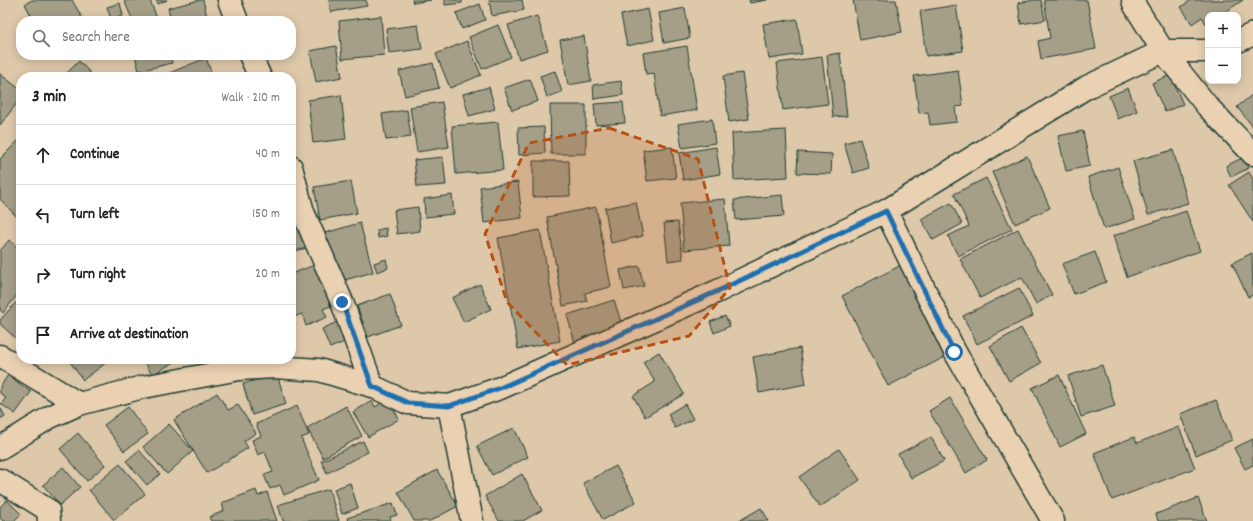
<!DOCTYPE html>
<html lang="en">
<head>
<meta charset="utf-8">
<style>
	:root { --surface:#fff; --page:#f2f2f2; --text:#222; --muted:#767676; --line:#e0e0e0 }
	body { margin:0; font-family:Dekko,sans-serif; background:var(--page); color:var(--text) }
	.controls { position:absolute; right:12px; top:12px; display:grid; overflow:hidden; border-radius:8px; box-shadow:0 2px 10px #0003 }
	.controls button { width:36px; height:36px; display:grid; place-items:center; padding:0; border:0; border-bottom:1px solid var(--line); background:var(--surface); color:var(--text); font:20px sans-serif }
	.stop { position:absolute; width:12px; height:12px; margin:-9px; border:3px solid #1f6fb2; border-radius:50%; background:#fff }
	.stop.end { background:#1f6fb2; border-color:#fff; box-shadow:0 1px 4px #0008 }
	.list { margin:0; padding:0; list-style:none }
	h2 { display:flex; justify-content:space-between; align-items:center; height:52px; margin:0; padding:0 16px; font-size:17px }
	h2 small { font-size:13px; font-weight:400; color:var(--muted) }
	.list li { display:grid; grid-template-columns:26px 1fr auto; gap:12px; align-items:center; box-sizing:border-box; height:60px; padding:0 16px; border-top:1px solid var(--line) }
	.list b { display:block; font-size:15px; white-space:nowrap }
	.list em { font-size:13px; font-style:normal; color:var(--muted) }
	.icon { flex:none; width:22px; height:22px; fill:none; stroke:currentColor; stroke-width:2; stroke-linecap:round; stroke-linejoin:round }
	.map { position:relative; flex:none; width:1253px; height:521px; overflow:hidden }
	.search { position:absolute; background:var(--surface); box-shadow:0 2px 10px #0003; left:16px; top:16px; width:280px; height:44px; display:flex; align-items:center; gap:10px; box-sizing:border-box; padding:0 14px; border-radius:16px; color:var(--muted); font-size:15px }
	.panel { position:absolute; background:var(--surface); box-shadow:0 2px 10px #0003; left:16px; top:72px; width:280px; height:292px; border-radius:16px }
	.map>svg:first-child { display:block }
</style>
</head>
<body>
<div class="map">
<svg width="1253" height="521" viewBox="0 0 1253 521">
	<rect width="100%" height="100%" fill="#dec8aa"/>
	<filter id="ink" filterUnits="userSpaceOnUse"><feTurbulence type="fractalNoise" baseFrequency=".025" numOctaves="2"/><feDisplacementMap in="SourceGraphic" scale="8" xChannelSelector="R" yChannelSelector="G"/><feConvolveMatrix kernelMatrix="1 2 1 2 8 2 1 2 1" color-interpolation-filters="sRGB"/></filter>
	<g filter="url(#ink)">
		<g fill="#a59f88" stroke="#1f3d34">
			<path d="M32,0H72L84,21H34L25,4Z"/>
			<path d="M124,0H150L158,21H133Z"/>
			<path d="M156,0H167L158,4Z"/>
			<path d="M200,0H203L208,21H171L168,8Z"/>
			<path d="M329,0H366L367,6L331,12Z"/>
			<path d="M412,0H431L413,3Z"/>
			<path d="M445,0H462V3L445,5Z"/>
			<path d="M489,0H522L524,10L492,16Z"/>
			<path d="M749,0H767L750,3Z"/>
			<path d="M853,0H896L902,32L860,40Z"/>
			<path d="M1034,0H1041L1045,20L1021,24L1018,3Z"/>
			<path d="M1044,0H1087L1096,49L1041,59L1038,41L1050,38Z"/>
			<path d="M1191,0H1243L1221,15H1208L1207,25L1202,17L1192,24L1181,7Z"/>
			<path d="M120,3L123,16L111,19L107,7Z"/>
			<path d="M480,4L485,20L462,29L456,13Z"/>
			<path d="M956,5L963,51L926,56L920,11Z"/>
			<path d="M685,8L690,38L664,43L659,13Z"/>
			<path d="M648,9L654,40L627,46L621,15Z"/>
			<path d="M381,16L384,55L342,59L339,21Z"/>
			<path d="M537,16L548,50L519,59L508,25Z"/>
			<path d="M797,19L802,54L769,59L763,24Z"/>
			<path d="M418,25L422,49L389,53L386,29Z"/>
			<path d="M498,25L511,57L482,69L469,37Z"/>
			<path d="M584,36L591,81L568,85L560,40Z"/>
			<path d="M467,41L481,75L450,88L436,54Z"/>
			<path d="M336,46L342,77L316,82L310,51Z"/>
			<path d="M687,46L697,110L660,116L654,73L646,74L643,53Z"/>
			<path d="M840,53L847,116L833,117L827,55Z"/>
			<path d="M135,55H170L172,63L139,71Z"/>
			<path d="M822,57L828,104L783,110L777,63Z"/>
			<path d="M206,58L213,77H163L162,76Z"/>
			<path d="M79,61L93,76L91,77H63Z"/>
			<path d="M433,63L439,88L405,96L399,71Z"/>
			<path d="M958,70L963,106L955,107L957,122L930,125L928,112L919,113L914,76Z"/>
			<path d="M555,71L562,92L547,97L540,76Z"/>
			<path d="M742,73L749,119L729,122L723,76Z"/>
			<path d="M0,74L21,90V98L0,125Z"/>
			<path d="M1170,75L1183,104L1165,112L1152,83Z"/>
			<path d="M530,79L538,101L512,110L504,88Z"/>
			<path d="M621,81L623,95L594,99L593,85Z"/>
			<path d="M489,87L495,109L469,116L463,94Z"/>
			<path d="M1128,88L1137,111L1118,119L1109,96Z"/>
			<path d="M1253,94V127L1237,107Z"/>
			<path d="M341,95L346,139L313,143L308,100Z"/>
			<path d="M442,102L449,147L417,152L410,107Z"/>
			<path d="M623,102L625,123L596,125L594,104Z"/>
			<path d="M550,105H586V154H551Z"/>
			<path d="M407,110L411,137L386,140L382,114Z"/>
			<path d="M712,119L715,143L682,148L678,124Z"/>
			<path d="M498,122L503,170L456,174L452,126Z"/>
			<path d="M544,127L545,153L519,155L518,128Z"/>
			<path d="M786,130L788,177L734,180L732,133Z"/>
			<path d="M1083,131L1090,166L1066,171L1058,136Z"/>
			<path d="M21,138V215L18,218L0,199V159Z"/>
			<path d="M860,139L869,168L853,173L844,143Z"/>
			<path d="M672,147L676,178L647,181L643,150Z"/>
			<path d="M716,147L720,174L683,180L679,153Z"/>
			<path d="M1173,150L1188,203L1148,215L1133,161Z"/>
			<path d="M798,152L832,154L831,174L797,173Z"/>
			<path d="M1027,156L1050,208L1015,224L992,172Z"/>
			<path d="M443,157L446,185L417,187L414,160Z"/>
			<path d="M1244,157L1249,168L1231,177L1226,166Z"/>
			<path d="M533,161H569L570,196L533,197Z"/>
			<path d="M1118,167L1135,219L1104,229L1088,177Z"/>
			<path d="M1249,172L1253,179V222L1229,185Z"/>
			<path d="M986,178L1012,229L958,256L948,236L969,226L954,194Z"/>
			<path d="M351,181L357,213L320,220L314,187Z"/>
			<path d="M518,182L522,218L484,223L480,187Z"/>
			<path d="M452,195L454,214L425,217L424,199Z"/>
			<path d="M782,195L784,216L736,220L734,200Z"/>
			<path d="M725,199L729,246L684,250L680,203Z"/>
			<path d="M636,202L643,236L611,243L605,208Z"/>
			<path d="M951,203L962,224L933,240L921,219Z"/>
			<path d="M418,207L420,231L397,234L394,210Z"/>
			<path d="M596,207L611,287L585,293L587,301L563,306L547,217Z"/>
			<path d="M1186,211L1200,251L1127,277L1113,236Z"/>
			<path d="M291,220L292,222L301,220L307,248L291,252Z"/>
			<path d="M21,222V230L17,225Z"/>
			<path d="M678,222L683,259L668,261L664,223Z"/>
			<path d="M360,223L373,272L338,282L325,233Z"/>
			<path d="M386,228L387,236L378,238L377,230Z"/>
			<path d="M1018,229L1052,295L1036,304L1022,277L980,298L960,259Z"/>
			<path d="M540,230L560,341L518,349L498,238Z"/>
			<path d="M9,240L21,250V290L3,313L0,310V251Z"/>
			<path d="M1095,252L1106,282L1074,294L1062,264Z"/>
			<path d="M1252,253L1253,295L1248,297L1232,263Z"/>
			<path d="M386,259L388,268L377,272L374,263Z"/>
			<path d="M317,264L333,305L323,309L327,317L306,326L302,314L291,318V274Z"/>
			<path d="M903,264L949,355L888,386L842,296Z"/>
			<path d="M639,266L644,286L624,290L620,270Z"/>
			<path d="M480,284L491,309L464,322L452,298Z"/>
			<path d="M1019,288L1033,316L977,344L963,316Z"/>
			<path d="M390,294L401,325L368,337L357,306Z"/>
			<path d="M21,297V343L0,324V320Z"/>
			<path d="M614,300L623,328L575,343L567,315Z"/>
			<path d="M725,316L730,326L714,333L710,322Z"/>
			<path d="M339,321L347,341L330,348L322,329Z"/>
			<path d="M1021,328L1041,363L1009,381L990,346Z"/>
			<path d="M800,348L806,384L759,393L753,357Z"/>
			<path d="M659,352L684,394L645,417L633,396L655,382L643,362Z"/>
			<path d="M68,359H111L83,380Z"/>
			<path d="M143,359H175L176,361L152,375Z"/>
			<path d="M1102,365L1115,406L1081,417L1068,376Z"/>
			<path d="M277,374L286,404L252,415L243,384Z"/>
			<path d="M8,375L31,392L15,414L1,404L6,398L0,393V387Z"/>
			<path d="M1059,375L1086,434L1060,447L1032,388Z"/>
			<path d="M217,393L228,410L238,405L256,433L244,441L248,448L207,473L174,420Z"/>
			<path d="M950,398L987,460L966,473L929,411Z"/>
			<path d="M388,399L399,419L368,437L353,412L372,401L375,407Z"/>
			<path d="M1216,400L1232,440L1196,455L1180,414Z"/>
			<path d="M685,404L693,419L675,428L668,414Z"/>
			<path d="M297,406L309,435L301,438L319,480L284,495L280,485L270,489L264,475L273,472L265,452L258,455L252,440L261,436L256,424Z"/>
			<path d="M346,406L362,436L323,458L307,428Z"/>
			<path d="M0,407L5,416L0,419Z"/>
			<path d="M128,407L148,434L124,451L104,425Z"/>
			<path d="M169,424L193,451L167,474L143,447Z"/>
			<path d="M1179,427L1195,468L1112,500L1094,453L1134,437L1137,443Z"/>
			<path d="M514,428L528,457L492,475L477,446Z"/>
			<path d="M78,433L105,465L87,481L60,449Z"/>
			<path d="M931,437L944,461L911,478L898,454Z"/>
			<path d="M1253,439V465L1245,469L1234,448Z"/>
			<path d="M363,441L368,452L327,473L321,461Z"/>
			<path d="M839,449L860,480L820,507L799,477Z"/>
			<path d="M139,450L160,474L147,485L126,461Z"/>
			<path d="M120,464L145,494L114,520L89,490Z"/>
			<path d="M616,466L636,502L603,520L583,483Z"/>
			<path d="M63,467L80,487L60,505L43,485Z"/>
			<path d="M437,470L458,506L430,521H414L398,492Z"/>
			<path d="M522,474L542,510L523,521H499L485,496Z"/>
			<path d="M350,483L358,508L342,514L334,489Z"/>
			<path d="M329,489L339,521H283L278,505Z"/>
			<path d="M256,490L258,496L267,492L277,521H211L209,517L224,511L222,503Z"/>
			<path d="M1198,498L1207,521H1158L1156,514Z"/>
			<path d="M7,500L21,514L14,521H3L0,518V507Z"/>
			<path d="M393,503L397,515L390,517L391,521H348L347,518Z"/>
			<path d="M761,508L769,521H739Z"/>
		</g>
		<g fill="none" stroke-linecap="round" stroke-linejoin="round">
			<defs>
				<g id="minor">
					<path d="M229,0L237,21"/>
					<path d="M1133,0L1135,6L1163,51L1208,107L1253,154"/>
					<path d="M1238,41L1253,34"/>
					<path d="M250,55L260,77"/>
					<path d="M291,167L303,212L342,302L372,386"/>
					<path d="M886,211L955,352L1053,521"/>
					<path d="M0,356L79,404"/>
					<path d="M449,406L472,521"/>
					<path d="M0,448L50,417L79,404L143,387L239,369L275,367L319,370L372,386L408,403L449,406L500,388L718,291L886,211L1087,87L1163,51H1208"/>
					<path d="M0,480L48,510L49,521"/>
				</g>
			</defs>
			<use href="#minor" stroke="#1f3d34" stroke-width="25"/>
			<use href="#minor" stroke="#ead1b2" stroke-width="22"/>
		</g>
	</g>
	<g fill="none" stroke-linecap="round" stroke-linejoin="round" filter="url(#ink)">
		<path stroke="#1f6fb2" stroke-width="5" d="M342,302L372,386L408,403L449,406L500,388L718,291L886,211L954,352"/>
	</g>
	<path fill="#b65216" fill-opacity="0.2" stroke="#b65216" stroke-width="3" stroke-dasharray="8 5" stroke-linejoin="round" d="M609,128L698,159L730,288L689,336L567,365L507,302L485,234L529,143Z"/>
</svg>
<div class="controls">
<button>+</button>
<button>−</button>
</div>
<div class="stop" style="left:954px;top:352px"></div>
<div class="stop end" style="left:342px;top:302px"></div>
<div class="search"><svg class="icon" aria-label="search" viewBox="0 0 24 24"><circle cx="10" cy="10" r="6"/><path d="M15 15l6 6"/></svg>Search here</div>
<section class="panel">
<h2>3 min<small>Walk · 210 m</small></h2>
<ul class="list">
<li><svg class="icon" aria-label="ahead" viewBox="0 0 24 24"><path d="M12 20V5M6 11l6-6 6 6"/></svg><div><b>Continue</b></div><em>40 m</em></li>
<li><svg class="icon" aria-label="left" viewBox="0 0 24 24"><path d="M17 20v-9H6M10 6l-5 5 5 5"/></svg><div><b>Turn left</b></div><em>150 m</em></li>
<li><svg class="icon" aria-label="right" viewBox="0 0 24 24"><path d="M7 20v-9h11M14 6l5 5-5 5"/></svg><div><b>Turn right</b></div><em>20 m</em></li>
<li><svg class="icon" aria-label="arrive" viewBox="0 0 24 24"><path d="M6 21V4h12l-3 4 3 4H6"/></svg><div><b>Arrive at destination</b></div></li>
</ul>
</section>
</div>
</body>
</html>
